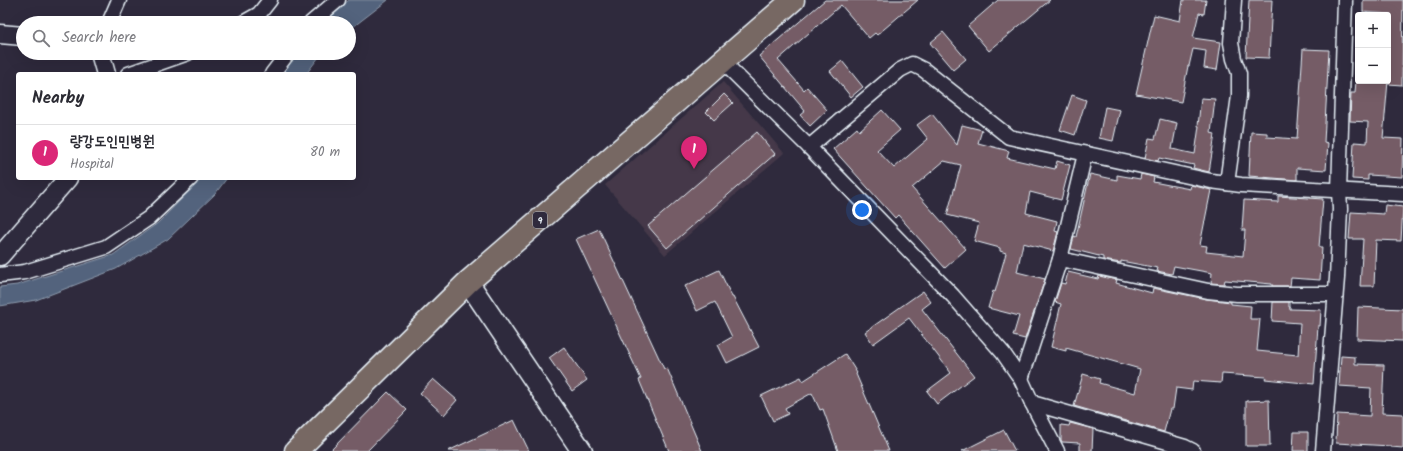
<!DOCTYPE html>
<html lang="en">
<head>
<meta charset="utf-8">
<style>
	:root { --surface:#fff; --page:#f2f2f3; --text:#2b2b33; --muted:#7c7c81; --line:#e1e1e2; --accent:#db2777 }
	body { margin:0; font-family:Kalam,"Poor Story",sans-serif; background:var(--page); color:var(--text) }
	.controls { position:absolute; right:12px; top:12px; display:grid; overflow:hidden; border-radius:4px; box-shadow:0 4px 16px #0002 }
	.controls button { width:36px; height:36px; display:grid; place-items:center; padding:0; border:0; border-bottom:1px solid var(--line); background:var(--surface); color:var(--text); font:20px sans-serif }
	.you { position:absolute; left:862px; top:210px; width:14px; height:14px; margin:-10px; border:3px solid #fff; border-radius:50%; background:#1a73e8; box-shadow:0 0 0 6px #1a73e833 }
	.badge { display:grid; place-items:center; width:26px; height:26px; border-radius:50%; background:var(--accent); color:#fff; font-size:13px; font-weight:700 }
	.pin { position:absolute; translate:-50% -33px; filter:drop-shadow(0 1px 2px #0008) }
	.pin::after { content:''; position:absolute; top:21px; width:14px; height:12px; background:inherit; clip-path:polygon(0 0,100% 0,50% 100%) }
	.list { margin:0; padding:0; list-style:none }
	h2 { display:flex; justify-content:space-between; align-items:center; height:52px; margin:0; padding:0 16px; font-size:17px }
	h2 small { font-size:13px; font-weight:400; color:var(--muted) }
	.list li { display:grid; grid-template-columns:26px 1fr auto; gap:12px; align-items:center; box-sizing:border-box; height:56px; padding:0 16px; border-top:1px solid var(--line) }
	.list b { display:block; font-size:15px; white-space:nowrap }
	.list p { margin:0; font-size:13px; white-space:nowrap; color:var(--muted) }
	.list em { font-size:13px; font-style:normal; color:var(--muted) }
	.icon { flex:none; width:22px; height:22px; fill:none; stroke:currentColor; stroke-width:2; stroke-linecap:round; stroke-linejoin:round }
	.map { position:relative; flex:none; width:1403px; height:451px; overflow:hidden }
	.search { position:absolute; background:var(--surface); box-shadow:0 4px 16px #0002; left:16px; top:16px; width:340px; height:44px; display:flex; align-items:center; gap:10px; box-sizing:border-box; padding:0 14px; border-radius:22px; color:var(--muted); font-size:15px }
	.panel { position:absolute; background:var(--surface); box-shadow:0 4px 16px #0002; left:16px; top:72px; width:340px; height:108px; border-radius:4px }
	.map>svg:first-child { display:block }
</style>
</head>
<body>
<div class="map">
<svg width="1403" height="451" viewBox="0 0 1403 451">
	<rect width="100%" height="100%" fill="#2f2a3d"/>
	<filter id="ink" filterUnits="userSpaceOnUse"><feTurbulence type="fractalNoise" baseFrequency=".025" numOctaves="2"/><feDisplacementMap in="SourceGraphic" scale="8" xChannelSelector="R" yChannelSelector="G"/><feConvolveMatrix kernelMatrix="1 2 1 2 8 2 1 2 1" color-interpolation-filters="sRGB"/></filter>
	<g filter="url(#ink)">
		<path fill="#443949" d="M723,82L784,153L665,255L605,185Z"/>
		<g fill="#52637d" stroke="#8e9cae">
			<path d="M349,0H388L349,30V23H322Z"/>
			<path d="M297,53H322L306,74H282Z"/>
			<path d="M202,178H227L215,194L168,239L116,269L36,300L0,306V287L17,285L113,255L158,223Z"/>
		</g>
		<g fill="#745b66" stroke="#e8f1f8">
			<path d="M825,0H918L877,35L875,33L869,38L841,5L778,60L804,90L807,87L827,110L810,126L800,115L805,111L759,56Z"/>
			<path d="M998,0H1050L989,51L968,26Z"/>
			<path d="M1183,0H1206L1204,14L1199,13L1193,38L1221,42L1217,70L1204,68L1206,51L1193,49L1189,66H1188L1181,102L1136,94L1154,15L1180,21Z"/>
			<path d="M1249,0H1272L1269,58L1246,57Z"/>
			<path d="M1363,0H1403L1402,85L1388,84V48L1391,14L1363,12Z"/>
			<path d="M943,32L966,59L953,70L930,43Z"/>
			<path d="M1303,49L1329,50L1324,142L1328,143L1326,170L1297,168V180L1249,176L1251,132L1267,133V137L1297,139Z"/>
			<path d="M842,61L863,87L851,97L830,71Z"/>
			<path d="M1356,81H1388L1383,138L1403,139L1402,177L1368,175V180L1352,179L1354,142L1367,143L1368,122L1350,121L1351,93H1355Z"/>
			<path d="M724,94L733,103L714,120L706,112Z"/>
			<path d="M1072,95L1086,100L1075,135L1060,130Z"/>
			<path d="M1201,98L1215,99L1211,133L1215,134L1209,172L1193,168L1194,165L1159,158L1158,161L1145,158L1149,138L1155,139L1160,119L1177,123L1172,149L1195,154L1199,126H1198Z"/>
			<path d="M1105,107L1120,110L1113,141L1099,138Z"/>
			<path d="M882,110L900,130L877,150L894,168L928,139L917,125L932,114L957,145L962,125L982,130L978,143L1009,151L1007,158L1055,169L1057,161L1070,165L1061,200L1030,192L1026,213L1057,221L1055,231L1058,232L1053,251L1023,243L1017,272L1045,279L1025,339L1013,336L1019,316L988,308L993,291L995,292L1006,253L1000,251V248L974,241L979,223L947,215L961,165L944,161L912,188L966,249L945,268L898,215L895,218L833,149L857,128L859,131Z"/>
			<path d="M757,132L775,154L667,248L648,226Z"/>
			<path d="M1090,174L1117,180V175L1140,179L1141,174L1154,177L1153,182L1190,189L1191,185L1211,190L1200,245L1207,246L1206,252L1243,256L1245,230H1242L1244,200L1278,202V196L1323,199L1319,247H1322L1320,280L1291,278L1290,286H1272V284L1225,280L1224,284L1211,283L1212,273L1174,266L1172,274L1157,271L1158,268L1121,261V263L1103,260V257L1071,249L1074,236L1076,237Z"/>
			<path d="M1385,205L1403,207L1401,241L1376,240L1374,286H1360L1363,239H1349L1351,212L1384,214Z"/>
			<path d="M599,229L664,369L667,368L702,451H669L639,380L641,379L576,239Z"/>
			<path d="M719,270L732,297H733L759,347L727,363L718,345L732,337L715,302L697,311L685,286Z"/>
			<path d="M1068,272L1098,279L1099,276L1117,280L1116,283L1152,293L1153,288L1206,299L1231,302V304L1251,306L1250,319H1260L1257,351L1298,355L1300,323L1272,321L1273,302H1289V307H1290V309L1321,310L1320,326H1318L1314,384L1265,379L1266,377L1222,374L1221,383L1193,381L1192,390L1176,388L1173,409H1170L1164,432L1074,406L1083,374L1100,379L1099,383L1135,393L1140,369L1066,348V351L1051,347L1061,304L1055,302L1061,283L1065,284Z"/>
			<path d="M923,291L931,302L922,309L974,376L937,404L927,391L951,373L909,318L873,344L865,332Z"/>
			<path d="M1358,307L1403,309V341L1357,339Z"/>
			<path d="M564,347L587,380L572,391L549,358Z"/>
			<path d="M845,354L857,373L856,374L889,451H838L823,409L820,410L812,393L785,408L788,414L773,421L761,396L801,377L803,381Z"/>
			<path d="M1341,356L1355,357V364L1384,365L1382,413L1403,414V448L1391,447V446L1336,443L1337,414L1370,416L1371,388L1339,386Z"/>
			<path d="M433,379L457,400L444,415L420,393Z"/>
			<path d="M388,392L407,410L367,451H330Z"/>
			<path d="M1269,400L1270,446H1246V401Z"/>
			<path d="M514,420L529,451H448Z"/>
			<path d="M1070,423L1093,429L1092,451H1080V443L1062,442L1061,440V425L1069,426Z"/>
			<path d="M1004,430L1015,451H962Z"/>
			<path d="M1294,432H1308V451H1293Z"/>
		</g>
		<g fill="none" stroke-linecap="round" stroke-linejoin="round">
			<defs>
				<g id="minor">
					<path d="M109,23L119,0"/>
					<path d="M243,23L259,14L270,0"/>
					<path d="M311,23L338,0"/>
					<path d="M723,62L809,147L953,296L1003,353L1021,379L1032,403L1057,451"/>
					<path d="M128,74L188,53"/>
					<path d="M272,74L288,53"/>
					<path d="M809,147L900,70L912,64L924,70L1009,137L1211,181L1241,185L1403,194"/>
					<path d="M1227,183L1239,96V73L1234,59L1231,43L1234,0"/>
					<path d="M1060,259L1208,291L1237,294H1335"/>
					<path d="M0,275L25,272L106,247L149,218L191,178"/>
					<path d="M1021,379L1060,259L1085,154"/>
					<path d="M1032,403L1185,447L1193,451"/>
					<path d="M1323,451L1337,278L1340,209L1339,191L1345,0"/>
				</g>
				<g id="tertiary">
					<path d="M0,34L23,36"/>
					<path d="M100,53L106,74"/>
					<path d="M0,256L68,178"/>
				</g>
				<path id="secondary" d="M468,282L582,451"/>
				<path id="primary" d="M296,451L468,282L793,0"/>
			</defs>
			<use href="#minor" stroke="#e8f1f8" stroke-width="17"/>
			<use href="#tertiary" stroke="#e8f1f8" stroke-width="21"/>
			<use href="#secondary" stroke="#e8f1f8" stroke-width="23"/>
			<use href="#primary" stroke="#e8f1f8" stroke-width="25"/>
			<use href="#minor" stroke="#2f2a3d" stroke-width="14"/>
			<use href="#tertiary" stroke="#2f2a3d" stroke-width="18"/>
			<use href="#secondary" stroke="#2f2a3d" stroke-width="20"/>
			<use href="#primary" stroke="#776864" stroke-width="22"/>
		</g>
	</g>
	<g text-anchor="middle" stroke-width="3" stroke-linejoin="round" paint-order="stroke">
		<rect fill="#2f2a3d" stroke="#b0b5c0" stroke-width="1" x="533" y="212" width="14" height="16" rx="3"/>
		<g font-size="10" font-weight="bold" fill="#e8f1f8">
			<text x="540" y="224">9</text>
		</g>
	</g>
</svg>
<div class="controls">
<button>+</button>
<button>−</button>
</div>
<div class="you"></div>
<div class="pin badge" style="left:694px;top:169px">1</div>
<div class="search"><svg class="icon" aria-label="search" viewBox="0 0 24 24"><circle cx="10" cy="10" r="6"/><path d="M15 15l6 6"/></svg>Search here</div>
<section class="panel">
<h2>Nearby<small></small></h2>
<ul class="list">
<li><span class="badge">1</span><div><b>량강도인민병원</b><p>Hospital</p></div><em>80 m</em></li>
</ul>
</section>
</div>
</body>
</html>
